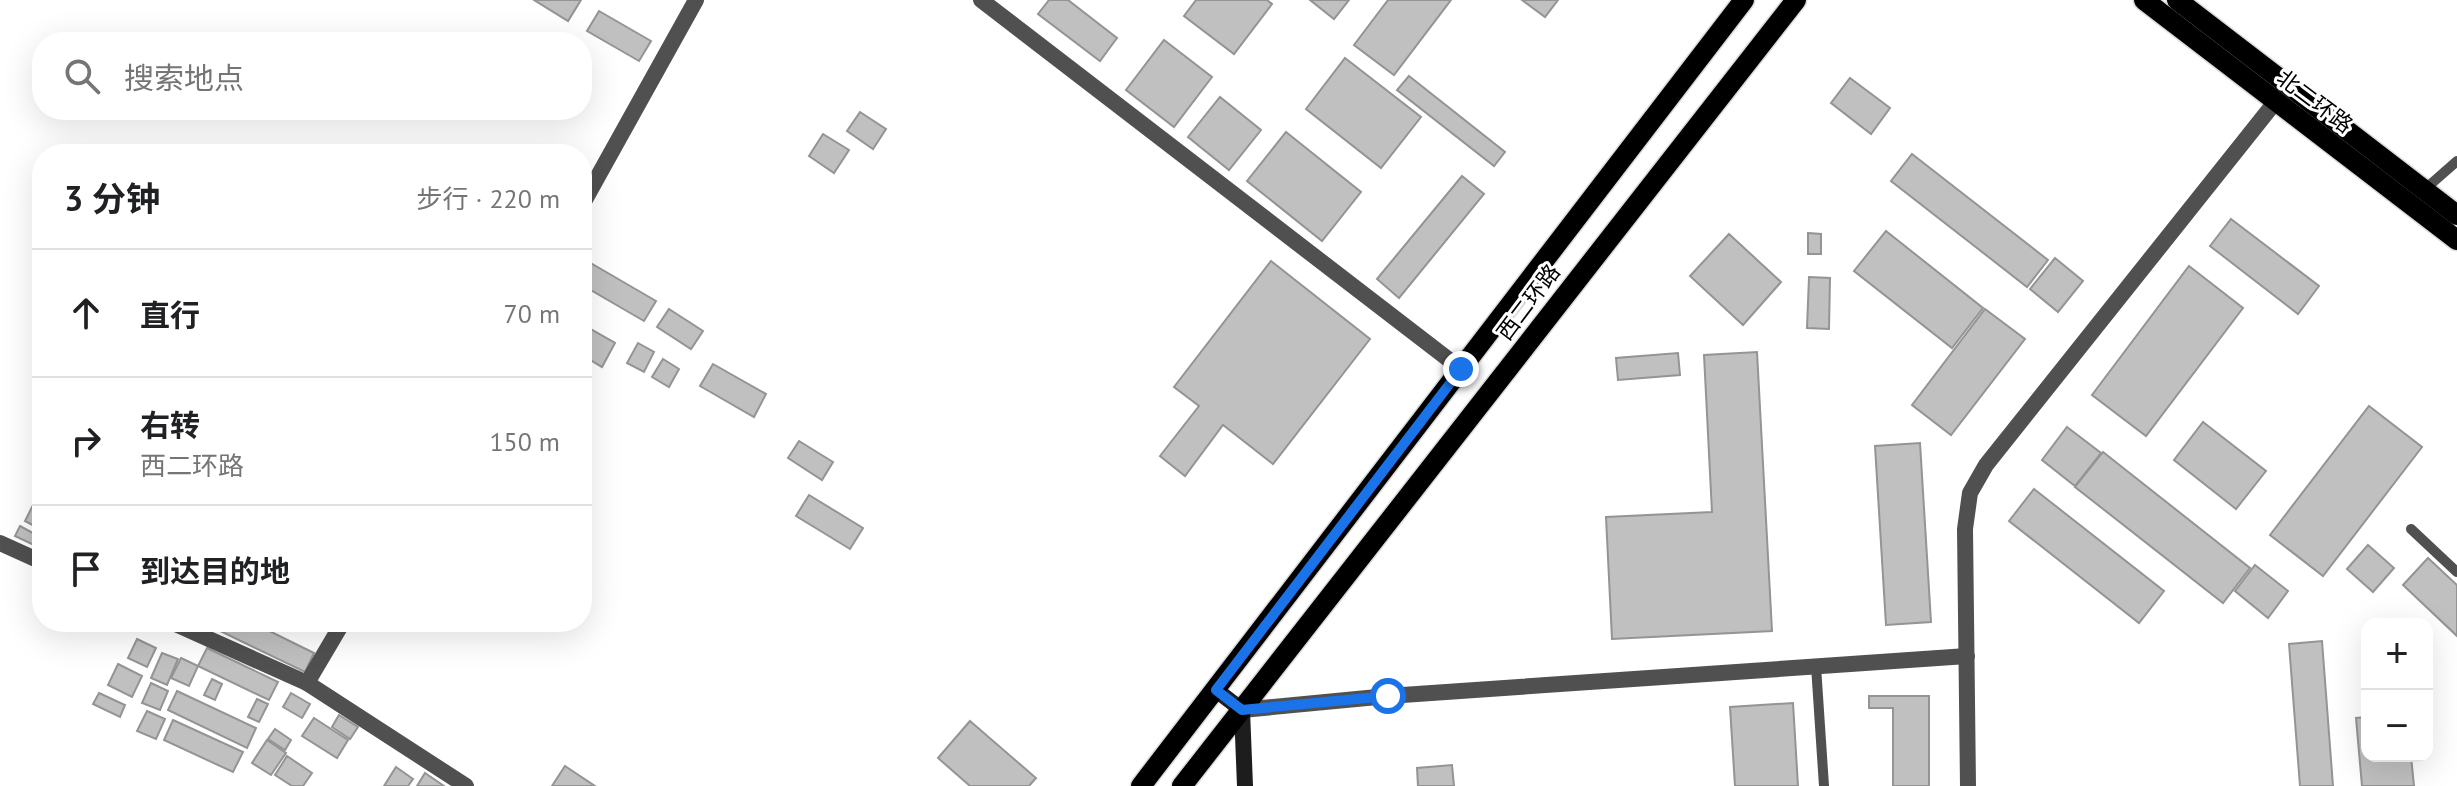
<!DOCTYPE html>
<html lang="zh">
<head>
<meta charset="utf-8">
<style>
	:root { --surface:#fff; --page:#f2f2f2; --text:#202124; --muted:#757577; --line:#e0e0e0 }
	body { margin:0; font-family:"PT Sans","Noto Sans SC",sans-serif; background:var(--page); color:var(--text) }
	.controls { position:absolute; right:24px; bottom:24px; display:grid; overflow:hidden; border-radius:16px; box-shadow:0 8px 32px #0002 }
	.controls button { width:72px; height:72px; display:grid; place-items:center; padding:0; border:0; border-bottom:2px solid var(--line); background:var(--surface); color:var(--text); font:40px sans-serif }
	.stop { position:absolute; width:24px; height:24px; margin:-18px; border:6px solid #1a73e8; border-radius:50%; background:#fff }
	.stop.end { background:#1a73e8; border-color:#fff; box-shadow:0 2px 8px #0008 }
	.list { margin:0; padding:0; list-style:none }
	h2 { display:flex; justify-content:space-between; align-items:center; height:104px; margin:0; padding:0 32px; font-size:34px }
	h2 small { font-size:26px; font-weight:400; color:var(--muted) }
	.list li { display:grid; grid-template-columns:52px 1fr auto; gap:24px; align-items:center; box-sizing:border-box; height:128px; padding:0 32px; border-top:2px solid var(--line) }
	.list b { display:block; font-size:30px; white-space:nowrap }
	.list p { margin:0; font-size:26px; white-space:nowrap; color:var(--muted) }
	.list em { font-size:26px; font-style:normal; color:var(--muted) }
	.icon { flex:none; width:44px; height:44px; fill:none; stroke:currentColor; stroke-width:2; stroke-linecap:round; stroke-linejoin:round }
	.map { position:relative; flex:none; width:2457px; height:786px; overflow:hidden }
	.search { position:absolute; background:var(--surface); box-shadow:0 8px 32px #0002; left:32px; top:32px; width:560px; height:88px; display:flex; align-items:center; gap:20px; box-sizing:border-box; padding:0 28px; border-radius:32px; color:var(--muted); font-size:30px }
	.panel { position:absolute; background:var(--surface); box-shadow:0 8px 32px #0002; left:32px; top:144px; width:560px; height:488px; border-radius:32px }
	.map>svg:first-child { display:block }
</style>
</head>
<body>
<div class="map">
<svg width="2457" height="786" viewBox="0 0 2457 786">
	<rect width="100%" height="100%" fill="#fff"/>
	<g fill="#c0c0c0" stroke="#949494" stroke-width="2">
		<path d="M534,0H581L568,21Z"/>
		<path d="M1049,0H1068L1117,38L1100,61L1038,14Z"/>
		<path d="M1196,0H1267L1272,4L1234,54L1184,16Z"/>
		<path d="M1310,0H1349L1334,19Z"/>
		<path d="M1388,0H1451L1394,75L1354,45Z"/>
		<path d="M1522,0H1558L1545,17Z"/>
		<path d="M599,11L651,41L639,61L587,31Z"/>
		<path d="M1164,40L1212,77L1174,127L1126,90Z"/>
		<path d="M1345,58L1421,117L1381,168L1306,109Z"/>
		<path d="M1409,76L1505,152L1494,166L1397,90Z"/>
		<path d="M1850,78L1890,108L1871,134L1831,103Z"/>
		<path d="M1220,97L1261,130L1229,170L1188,137Z"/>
		<path d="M860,112L886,129L873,149L847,131Z"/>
		<path d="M1286,132L1361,192L1322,241L1247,181Z"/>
		<path d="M823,134L849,150L834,173L809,156Z"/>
		<path d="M1912,154L2048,260L2027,287L1891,181Z"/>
		<path d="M1462,176L1484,194L1399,298L1377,279Z"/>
		<path d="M2231,219L2319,286L2298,314L2210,246Z"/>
		<path d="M1886,231L1983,308L1952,348L1854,271Z"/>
		<path d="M1808,233L1821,234V254H1808Z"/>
		<path d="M1729,234L1781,282L1743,325L1690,276Z"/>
		<path d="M582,258L656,301L644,321L582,285Z"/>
		<path d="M2055,258L2083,281L2058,312L2030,289Z"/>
		<path d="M1271,261L1370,339L1273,464L1223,425L1185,476L1160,456L1199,406L1174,387Z"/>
		<path d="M2189,266L2243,308L2146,436L2092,395Z"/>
		<path d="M1809,277L1830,278L1829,329L1807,328Z"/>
		<path d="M669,309L703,331L691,349L657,327Z"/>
		<path d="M1985,309L2025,339L1951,435L1912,405Z"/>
		<path d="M582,324L615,343L602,367L582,355Z"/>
		<path d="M638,343L654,352L644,372L627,363Z"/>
		<path d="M1757,352L1772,631L1612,639L1606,517L1712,512L1704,355Z"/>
		<path d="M1678,353L1680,375L1618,380L1616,358Z"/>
		<path d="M663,359L679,369L669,387L652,377Z"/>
		<path d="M713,364L766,394L754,417L700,386Z"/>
		<path d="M2369,406L2422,447L2323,576L2270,535Z"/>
		<path d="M2203,422L2266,471L2236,509L2174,460Z"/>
		<path d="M2067,427L2101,453L2075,486L2042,460Z"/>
		<path d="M799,441L833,462L822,480L788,458Z"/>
		<path d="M1920,443L1931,622L1886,625L1875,446Z"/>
		<path d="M2103,452L2250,568L2223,603L2075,487Z"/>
		<path d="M2034,489L2164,591L2139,623L2009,521Z"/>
		<path d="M809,495L863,528L850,549L796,516Z"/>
		<path d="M34,503L42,507V530L25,521Z"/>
		<path d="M20,526L42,538L38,547L15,536Z"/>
		<path d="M2368,545L2394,568L2373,592L2347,569Z"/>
		<path d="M2428,558L2457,585V636L2403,585Z"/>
		<path d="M2255,565L2288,591L2268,618L2235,591Z"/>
		<path d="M216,622H251L314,653L305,672L214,628Z"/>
		<path d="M137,639L156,648L147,667L128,658Z"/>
		<path d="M2322,641L2333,786H2300L2289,644Z"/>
		<path d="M207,648L278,682L269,700L198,666Z"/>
		<path d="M162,653L178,659L167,685L151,678Z"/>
		<path d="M181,658L198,666L189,686L171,678Z"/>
		<path d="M118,664L142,676L132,697L108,685Z"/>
		<path d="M212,679L222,684L215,700L204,695Z"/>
		<path d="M151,683L168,691L160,710L142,703Z"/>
		<path d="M177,691L256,728L247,748L168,710Z"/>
		<path d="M99,693L125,705L120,717L93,704Z"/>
		<path d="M291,693L310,704L302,718L283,707Z"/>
		<path d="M1869,696H1929V786H1893V708H1869Z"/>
		<path d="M257,699L268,704L259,722L248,717Z"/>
		<path d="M1793,703L1798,786H1735L1730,707Z"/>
		<path d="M147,711L165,719L156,739L137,731Z"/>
		<path d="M339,715L358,727L350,739L332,727Z"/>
		<path d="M2367,717V756H2411L2414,786H2362L2356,718Z"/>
		<path d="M314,718L348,740L337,758L302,736Z"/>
		<path d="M173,720L243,752L233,772L164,740Z"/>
		<path d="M970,721L1036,778L1029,786H970L938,758Z"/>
		<path d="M275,729L291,740L285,750L268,739Z"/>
		<path d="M267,740L286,753L271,775L252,763Z"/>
		<path d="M287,756L312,773L303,786H292L275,775Z"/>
		<path d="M1452,765L1454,786H1418L1417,768Z"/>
		<path d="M565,766L595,786H552Z"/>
		<path d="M396,767L413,779L408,786H384Z"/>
		<path d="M425,773L444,786H417Z"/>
	</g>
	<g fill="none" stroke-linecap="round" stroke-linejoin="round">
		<defs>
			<g id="primary">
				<path d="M2144,0L2457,240"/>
				<path d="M2177,0L2457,215"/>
				<path d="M1141,786L1744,0"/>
				<path d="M1182,786L1796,0"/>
			</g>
		</defs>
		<use href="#primary" stroke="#dbdbdb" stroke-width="23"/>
		<g stroke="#505050" stroke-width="10">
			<path d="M2424,190L2457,161"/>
			<path d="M2411,529L2457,572"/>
			<path d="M1816,666L1824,786"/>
		</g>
		<g stroke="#505050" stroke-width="16">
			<path d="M981,0L1461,369"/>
			<path d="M582,205L696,0"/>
			<path d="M0,543L42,562"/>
			<path d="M171,622L307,683L466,786"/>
			<path d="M307,683L343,622"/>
		</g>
		<g stroke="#505050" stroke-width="16">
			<path d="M1242,710L1388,696L1967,656"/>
			<path d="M1968,786L1965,529L1970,493L1986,465L2276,101"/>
		</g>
		<path stroke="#1d1d1d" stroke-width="16" d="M1216,690L1242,710L1245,786"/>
		<use href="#primary" stroke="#000" stroke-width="20"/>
	</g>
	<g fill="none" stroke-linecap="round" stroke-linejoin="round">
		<path stroke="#1a73e8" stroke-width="10" d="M1388,696L1242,710L1216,690L1461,369"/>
	</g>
	<g text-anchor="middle" stroke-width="6" stroke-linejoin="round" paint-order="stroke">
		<g font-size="22" fill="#000" stroke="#fff">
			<text transform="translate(2315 101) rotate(37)" y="8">北二环路</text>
			<text transform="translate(1528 302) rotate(-53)" y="8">西二环路</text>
		</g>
	</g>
</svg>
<div class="controls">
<button>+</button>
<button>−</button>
</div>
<div class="stop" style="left:1388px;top:696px"></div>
<div class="stop end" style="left:1461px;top:369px"></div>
<div class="search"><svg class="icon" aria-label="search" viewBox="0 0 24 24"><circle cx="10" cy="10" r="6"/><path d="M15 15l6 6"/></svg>搜索地点</div>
<section class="panel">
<h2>3 分钟<small>步行 · 220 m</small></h2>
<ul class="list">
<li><svg class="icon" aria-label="ahead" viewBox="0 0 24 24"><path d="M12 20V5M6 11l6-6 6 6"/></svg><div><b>直行</b></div><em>70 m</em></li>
<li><svg class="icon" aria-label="right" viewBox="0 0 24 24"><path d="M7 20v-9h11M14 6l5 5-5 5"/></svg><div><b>右转</b><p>西二环路</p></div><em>150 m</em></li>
<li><svg class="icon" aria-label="arrive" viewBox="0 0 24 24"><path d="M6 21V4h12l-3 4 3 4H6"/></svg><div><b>到达目的地</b></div></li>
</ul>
</section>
</div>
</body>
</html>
